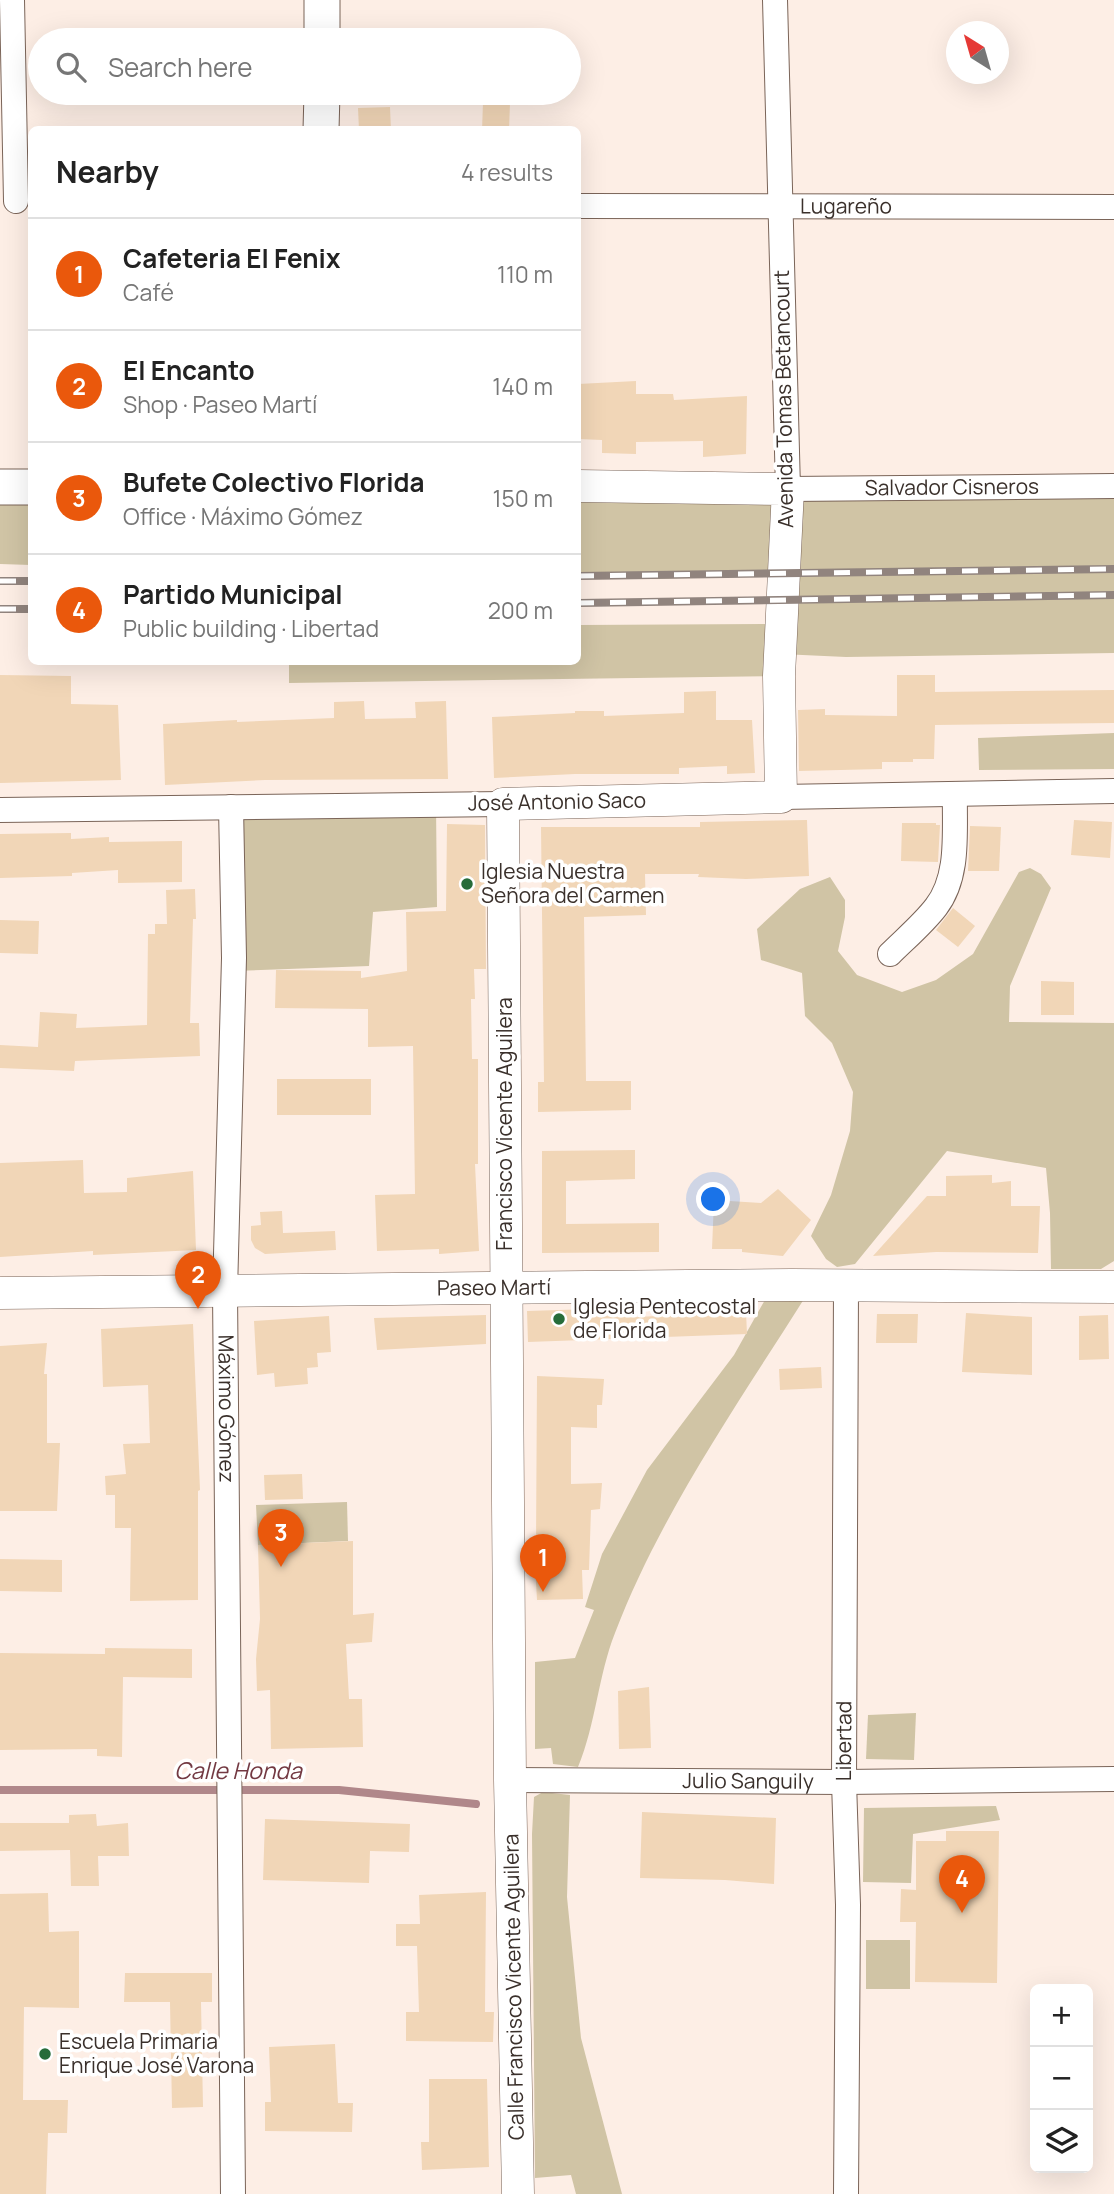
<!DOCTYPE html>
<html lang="en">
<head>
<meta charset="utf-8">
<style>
	:root { --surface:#fff; --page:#f6f6f6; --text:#222; --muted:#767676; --line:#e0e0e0; --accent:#ea580c }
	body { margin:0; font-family:Manrope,sans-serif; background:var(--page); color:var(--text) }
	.controls { position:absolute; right:21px; bottom:21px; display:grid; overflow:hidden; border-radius:10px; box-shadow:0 7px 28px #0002 }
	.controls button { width:63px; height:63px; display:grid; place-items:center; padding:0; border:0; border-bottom:2px solid var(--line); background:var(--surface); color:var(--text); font:35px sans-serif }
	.compass { position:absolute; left:946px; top:21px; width:63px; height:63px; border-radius:50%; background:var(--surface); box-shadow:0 7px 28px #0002; rotate:323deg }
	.you { position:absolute; left:714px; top:1200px; width:24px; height:24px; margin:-18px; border:5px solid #fff; border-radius:50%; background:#1a73e8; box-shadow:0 0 0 10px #1a73e833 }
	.badge { display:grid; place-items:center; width:46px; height:46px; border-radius:50%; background:var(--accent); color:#fff; font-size:23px; font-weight:700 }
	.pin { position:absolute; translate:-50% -58px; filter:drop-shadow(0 2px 4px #0008) }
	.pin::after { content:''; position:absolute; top:37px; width:24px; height:21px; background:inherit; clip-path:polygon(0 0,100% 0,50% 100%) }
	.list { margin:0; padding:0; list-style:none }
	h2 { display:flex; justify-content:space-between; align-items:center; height:91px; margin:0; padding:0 28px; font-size:30px }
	h2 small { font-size:23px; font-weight:400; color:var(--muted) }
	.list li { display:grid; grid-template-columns:46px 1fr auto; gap:21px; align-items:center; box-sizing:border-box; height:112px; padding:0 28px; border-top:2px solid var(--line) }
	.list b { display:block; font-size:26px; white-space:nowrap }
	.list p { margin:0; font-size:23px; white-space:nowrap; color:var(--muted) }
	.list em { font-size:23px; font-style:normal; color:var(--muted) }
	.icon { flex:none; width:38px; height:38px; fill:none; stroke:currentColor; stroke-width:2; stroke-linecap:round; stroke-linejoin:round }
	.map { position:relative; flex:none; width:1114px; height:2194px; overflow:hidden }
	.search { position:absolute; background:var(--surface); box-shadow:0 7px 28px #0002; left:28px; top:28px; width:553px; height:77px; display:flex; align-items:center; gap:18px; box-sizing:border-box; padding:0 24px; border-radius:38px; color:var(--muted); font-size:26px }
	.panel { position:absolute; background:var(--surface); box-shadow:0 7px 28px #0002; left:28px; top:126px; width:553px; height:539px; border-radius:10px }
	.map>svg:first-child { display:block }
</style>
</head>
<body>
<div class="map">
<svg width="1114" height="2194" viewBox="0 0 1114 2194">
	<rect width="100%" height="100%" fill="#fdeee5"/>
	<g fill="#d0c4a5">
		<path d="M1114,481V653L846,657L781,654L779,676L289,683V662H578V625L779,624L785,575L655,579L578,577V486Z"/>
		<path d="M0,487H31V565L0,564Z"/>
		<path d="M1114,733V769L979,770L978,738Z"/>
		<path d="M436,804L437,907L373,912L369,966L233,971L231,807Z"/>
		<path d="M1030,868L1041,874L1051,888L1010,986L1009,1022L1114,1023V1261L1101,1269H1051L1050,1213L1046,1168L947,1151L855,1264L837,1267L826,1259L811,1236L831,1195L850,1131L853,1092L832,1043L805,1016L802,973L761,960L757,929L800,889L830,877L845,900V917L838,951L857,975L902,992L936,980L973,954L1019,872Z"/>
		<path d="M766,1298L804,1299C737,1405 660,1515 615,1633C598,1676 596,1724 578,1767L553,1764L551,1748L535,1749V1662L575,1658L594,1610L585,1607L602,1554L647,1470L734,1355Z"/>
		<path d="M347,1502L348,1541L258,1545L256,1505Z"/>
		<path d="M916,1713L914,1760L866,1759L868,1715Z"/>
		<path d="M543,1792L570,1795L567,1897L581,2038L622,2194H576L571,2175L535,2178L532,1834L534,1797Z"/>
		<path d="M996,1806L1000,1820L913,1834L911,1883L863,1882L864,1808Z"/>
		<rect x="866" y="1940" width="44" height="49"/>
	</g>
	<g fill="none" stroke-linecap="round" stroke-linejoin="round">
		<path stroke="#b0878a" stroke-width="8" d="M0,1790H339L476,1804"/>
	</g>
	<g fill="#f1d6b7">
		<path d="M483,103H510L509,130H482Z"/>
		<path d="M390,107L391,130H359L358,108Z"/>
		<path d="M636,381V394H673L674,400L747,396L746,454L703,457V441L636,442V454L602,453V440L578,439V384Z"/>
		<path d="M0,675L71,676V704L118,705L121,780L0,783Z"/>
		<path d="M897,675H935V692L1114,690V723L935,725L934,759H913V762H882V769L799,771L798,710L825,709V715L897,716Z"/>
		<path d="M716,691V720H752L755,773L727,774V766L679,768V774H575L494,778L492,717L575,713V711H604V716L684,713V692Z"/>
		<path d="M364,701L365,719L416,718L415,702L446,701L448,779L265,780L165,785L163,724L237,720V722L334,718V702Z"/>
		<path d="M807,820L809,876L746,879L698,877L699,874H645L646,915L584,917L586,1081H631V1110L538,1112V1082H544L541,827H700V822Z"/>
		<path d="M1074,820L1112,822L1110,858L1071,855Z"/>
		<path d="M902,823H936V825H940L938,862L901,861Z"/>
		<path d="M447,824L485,825L486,969H474L475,999H471L472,1059H478V1164H475L479,1251L439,1254V1249L377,1251L375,1195L415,1194L413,1046L368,1047V1009L275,1008L276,970L361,971V978L407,971L406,912L446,911Z"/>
		<path d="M970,826L1001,827L999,871H968Z"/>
		<path d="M71,833V839L109,837V842L182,841V882L118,883V870L72,873V876L0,878V834Z"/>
		<path d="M195,889L196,919H193L190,1023H199L200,1056L75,1061L74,1071L0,1068V1045L38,1047L40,1012L77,1014L76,1028L147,1025L148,934H155V924H167L166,890Z"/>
		<path d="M953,908L975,926L958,947L936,930Z"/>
		<path d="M0,920L39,921L38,954L0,953Z"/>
		<path d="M1041,981L1074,982V1015H1041Z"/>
		<rect x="277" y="1079" width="94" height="36"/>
		<path d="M635,1150V1179L566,1181V1224L659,1223V1252L542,1253V1151Z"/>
		<path d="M83,1160L84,1193L127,1192V1178L193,1171L196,1250L93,1255V1251L0,1257V1163Z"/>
		<path d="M992,1175V1183L1011,1181V1206H1040L1038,1253L936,1252L873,1256L927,1196H946V1176Z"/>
		<path d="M778,1189L811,1220L783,1256L742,1252V1249H712L714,1200L761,1203Z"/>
		<path d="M282,1211L283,1233L335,1231L336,1250L265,1254L255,1248L251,1240V1226L261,1225L260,1212Z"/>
		<path d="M591,1309V1313L636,1311V1317L746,1312L747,1334L528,1342L527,1311Z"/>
		<path d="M966,1313L1032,1317V1375L962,1372Z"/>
		<path d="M877,1314H918L917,1343H876Z"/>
		<path d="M486,1315V1344L377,1350L374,1318Z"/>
		<path d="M1108,1315L1109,1359L1079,1360V1316Z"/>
		<path d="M329,1316L331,1352L317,1353L318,1367L307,1368L308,1384L275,1387L274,1373L257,1375L254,1321Z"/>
		<path d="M193,1324L200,1490L198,1491V1600L130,1601L131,1528H115V1495H106L105,1476L126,1474L123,1444L150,1443L148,1385L103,1387L101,1329Z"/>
		<path d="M47,1343L44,1374H47V1443H60L57,1511H0V1346Z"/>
		<path d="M821,1367L822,1388L780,1390L779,1369Z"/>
		<path d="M537,1376L604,1379L602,1405H597V1428L571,1427V1484L602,1483L600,1509L591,1510L589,1570H582L583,1599L537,1600L534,1547H536Z"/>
		<path d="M302,1474L303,1499L265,1500L264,1475Z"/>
		<path d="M353,1541V1615L374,1613L372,1642L346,1644L349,1699H362L363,1747L271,1749L270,1690L257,1691L256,1659L260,1619L258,1545Z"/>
		<path d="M0,1559L62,1560V1592L0,1591Z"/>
		<path d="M105,1648L192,1649V1678L123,1677L122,1757L97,1756V1749L0,1750V1653L105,1654Z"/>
		<path d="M649,1687L651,1748L619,1749L618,1691Z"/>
		<path d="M642,1812L776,1818L774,1884L725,1880L640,1878Z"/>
		<path d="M96,1814L97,1826L128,1823L129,1856H98L99,1886H71L70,1850L0,1851V1823H69V1815Z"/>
		<path d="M265,1819L410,1824L409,1852L370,1851L369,1883L263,1880Z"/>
		<path d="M946,1831H999L997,1983L915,1982L916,1922H900L901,1889L916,1890V1841H946Z"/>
		<path d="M486,1892L485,2012H494L493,2042L406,2041V2012H419L417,1946H396V1924H420L419,1895Z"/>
		<path d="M48,1893L49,1932L79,1931V2008L24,2007L23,2100H68L67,2133H48L46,2194H0V1894Z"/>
		<path d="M125,1973H212V2002H201L203,2107L172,2108L170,2002H124Z"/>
		<path d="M335,2044L338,2103H353L352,2132L265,2131V2102H271L269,2047Z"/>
		<path d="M429,2079H487L489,2167L422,2170L421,2142H429Z"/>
	</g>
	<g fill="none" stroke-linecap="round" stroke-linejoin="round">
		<defs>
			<g id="minor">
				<path d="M12,0L16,201"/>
				<path id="s1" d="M775,0L788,489L1114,486"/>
				<path id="s2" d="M578,206L1114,207"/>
				<path d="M781,797L1114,791"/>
				<path id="s3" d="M231,807L234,958L225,1291L233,2194"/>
				<path d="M0,810L503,804"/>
				<path d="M890,954C905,939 923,924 936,907C960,876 954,831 955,794"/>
				<path id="s4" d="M510,1780L844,1782L1114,1779"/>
				<path id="s5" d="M846,2194L848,1905L844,1782L846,1286"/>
			</g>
			<g id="tertiary">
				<path id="s6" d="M0,1293L792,1285L1114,1287"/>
				<path d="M518,2194L510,1780L503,804L781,797L779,676L788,489L578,486"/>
			</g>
			<g id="secondary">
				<path d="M322,40V0"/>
				<path d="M321,130L322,93"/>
				<path d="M0,487H32"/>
			</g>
		</defs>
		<use href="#minor" stroke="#7a6458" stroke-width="26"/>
		<use href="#tertiary" stroke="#7a6458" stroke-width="33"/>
		<use href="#secondary" stroke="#7a6458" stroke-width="37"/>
		<use href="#minor" stroke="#fff" stroke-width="24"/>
		<use href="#tertiary" stroke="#fff" stroke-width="32"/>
		<use href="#secondary" stroke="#fff" stroke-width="35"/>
		<defs>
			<g id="rail">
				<path d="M578,576L1114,569"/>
				<path d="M0,581H32"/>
				<path d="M578,603L1114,595"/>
				<path d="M0,609H32"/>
			</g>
		</defs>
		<use href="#rail" stroke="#91847e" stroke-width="8"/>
		<use href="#rail" stroke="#fff" stroke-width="5" stroke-dasharray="16" stroke-linecap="butt"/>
	</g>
	<g fill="#266c39" stroke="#fff" stroke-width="2.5">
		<circle cx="467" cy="884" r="7"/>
		<circle cx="559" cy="1319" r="7"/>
		<circle cx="45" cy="2054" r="7"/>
	</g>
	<g text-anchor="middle" stroke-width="7" stroke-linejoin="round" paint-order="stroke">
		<g font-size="21" fill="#3a302b" stroke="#fff">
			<text dy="7" stroke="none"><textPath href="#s2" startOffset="268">Lugareño</textPath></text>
			<text transform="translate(784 399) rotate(-91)" y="7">Avenida Tomas Betancourt</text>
			<text dy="7" stroke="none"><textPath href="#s1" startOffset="653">Salvador Cisneros</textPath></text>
			<text transform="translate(557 802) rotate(-1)" y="7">José Antonio Saco</text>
			<text transform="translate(505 1124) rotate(-90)" y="7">Francisco Vicente Aguilera</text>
			<text dy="7" stroke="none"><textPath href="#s6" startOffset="494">Paseo Martí</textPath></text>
			<text dy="7" stroke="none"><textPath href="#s3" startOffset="602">Máximo Gómez</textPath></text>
			<text dy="7" stroke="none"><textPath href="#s5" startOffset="453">Libertad</textPath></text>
			<text dy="7" stroke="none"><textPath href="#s4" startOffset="238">Julio Sanguily</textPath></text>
			<text transform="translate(514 1987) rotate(-91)" y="7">Calle Francisco Vicente Aguilera</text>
		</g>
		<g font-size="21" fill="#3a302b" stroke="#fff" text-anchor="start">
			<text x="481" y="879">Iglesia Nuestra<tspan x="481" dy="24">Señora del Carmen</tspan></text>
			<text x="573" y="1314">Iglesia Pentecostal<tspan x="573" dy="24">de Florida</tspan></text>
			<text x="59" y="2049">Escuela Primaria<tspan x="59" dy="24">Enrique José Varona</tspan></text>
		</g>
		<g font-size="23" font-style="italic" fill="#733942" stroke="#fff">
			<text x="238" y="1779">Calle Honda</text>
		</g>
	</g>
</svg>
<div class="controls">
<button>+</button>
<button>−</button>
<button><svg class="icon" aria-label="layers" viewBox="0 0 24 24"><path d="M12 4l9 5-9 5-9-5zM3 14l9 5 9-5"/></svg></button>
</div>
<svg class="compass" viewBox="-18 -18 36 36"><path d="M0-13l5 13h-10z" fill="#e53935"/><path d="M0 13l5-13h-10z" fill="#767676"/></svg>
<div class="you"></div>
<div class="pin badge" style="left:543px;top:1592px">1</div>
<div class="pin badge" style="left:198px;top:1309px">2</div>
<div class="pin badge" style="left:281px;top:1567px">3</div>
<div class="pin badge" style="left:962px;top:1913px">4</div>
<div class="search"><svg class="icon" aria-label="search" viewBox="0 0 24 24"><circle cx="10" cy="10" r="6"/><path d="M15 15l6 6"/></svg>Search here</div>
<section class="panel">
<h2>Nearby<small>4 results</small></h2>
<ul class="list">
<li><span class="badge">1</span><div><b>Cafeteria El Fenix</b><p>Café</p></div><em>110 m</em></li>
<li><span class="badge">2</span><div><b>El Encanto</b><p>Shop · Paseo Martí</p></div><em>140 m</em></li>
<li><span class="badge">3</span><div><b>Bufete Colectivo Florida</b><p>Office · Máximo Gómez</p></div><em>150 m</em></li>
<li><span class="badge">4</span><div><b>Partido Municipal</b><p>Public building · Libertad</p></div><em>200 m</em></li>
</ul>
</section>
</div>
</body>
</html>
